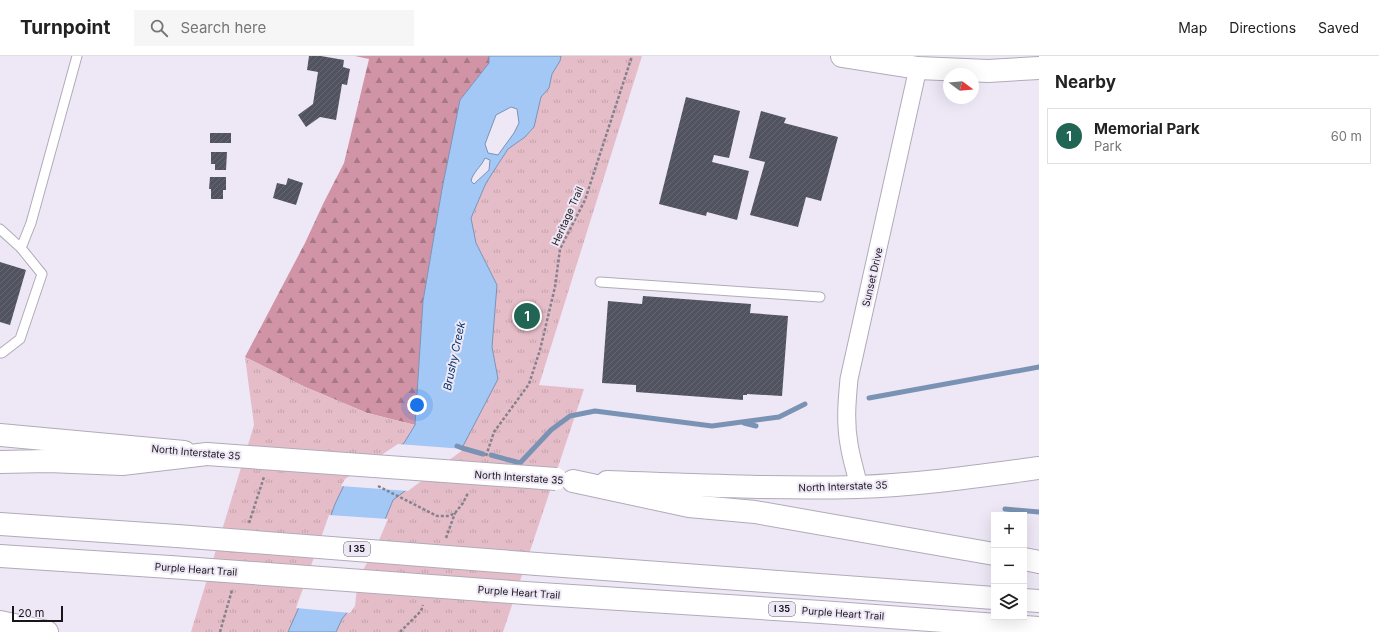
<!DOCTYPE html>
<html lang="en">
<head>
<meta charset="utf-8">
<style>
	:root { --surface:#fff; --page:#f6f6f6; --text:#222; --muted:#767676; --line:#e0e0e0; --accent:#216555 }
	body { margin:0; font-family:Inter,sans-serif; background:var(--page); color:var(--text) }
	.controls { position:absolute; right:12px; bottom:12px; display:grid; overflow:hidden; border-radius:0px; box-shadow:0 4px 16px #0002 }
	.controls button { width:36px; height:36px; display:grid; place-items:center; padding:0; border:0; border-bottom:1px solid var(--line); background:var(--surface); color:var(--text); font:20px sans-serif }
	.compass { position:absolute; left:943px; top:12px; width:36px; height:36px; border-radius:50%; background:var(--surface); box-shadow:0 4px 16px #0002; rotate:106deg }
	.scale { position:absolute; left:12px; bottom:10px; width:51px; box-sizing:border-box; padding-left:4px; border:2px solid #19161b; border-top:0; font-size:11px; line-height:14px; white-space:nowrap; color:#19161b; -webkit-text-stroke:3px #eee7f6; paint-order:stroke }
	.you { position:absolute; left:417px; top:349px; width:14px; height:14px; margin:-10px; border:3px solid #fff; border-radius:50%; background:#1a73e8; box-shadow:0 0 0 6px #1a73e833 }
	.badge { display:grid; place-items:center; width:26px; height:26px; border-radius:50%; background:var(--accent); color:#fff; font-size:13px; font-weight:700 }
	.pin { position:absolute; translate:-50% -50%; border:2px solid #fff; box-shadow:0 1px 4px #0006 }
	.list { margin:0; padding:0; list-style:none }
	h2 { display:flex; justify-content:space-between; align-items:center; height:52px; margin:0; padding:0 16px; font-size:17px }
	h2 small { font-size:13px; font-weight:400; color:var(--muted) }
	.list li { display:grid; grid-template-columns:26px 1fr auto; gap:12px; align-items:center; box-sizing:border-box; height:56px; margin:0 8px 8px; padding:0 8px; border:1px solid var(--line); border-radius:0px }
	.list b { display:block; font-size:15px; white-space:nowrap }
	.list p { margin:0; font-size:13px; white-space:nowrap; color:var(--muted) }
	.list em { font-size:13px; font-style:normal; color:var(--muted) }
	.icon { flex:none; width:22px; height:22px; fill:none; stroke:currentColor; stroke-width:2; stroke-linecap:round; stroke-linejoin:round }
	.map { position:relative; flex:none; width:1039px; height:576px; overflow:hidden }
	header { display:flex; align-items:center; gap:24px; box-sizing:border-box; height:56px; padding:0 20px; background:var(--surface); border-bottom:1px solid var(--line) }
	header strong { font-size:19px }
	nav { display:flex; gap:22px; margin-inline-start:auto; font-size:14px }
	.search { width:280px; height:36px; background:var(--page); display:flex; align-items:center; gap:10px; box-sizing:border-box; padding:0 14px; border-radius:0px; color:var(--muted); font-size:15px }
	main { display:flex }
	aside { flex:1; background:var(--surface) }
	.map>svg:first-child { display:block }
</style>
</head>
<body>
<header>
<strong>Turnpoint</strong>
<div class="search"><svg class="icon" aria-label="search" viewBox="0 0 24 24"><circle cx="10" cy="10" r="6"/><path d="M15 15l6 6"/></svg>Search here</div>
<nav><a>Map</a><a>Directions</a><a>Saved</a></nav>
</header>
<main>
<div class="map">
<svg width="1039" height="576" viewBox="0 0 1039 576">
	<defs>
		<pattern id="forest-firs" width="22" height="20" patternUnits="userSpaceOnUse"><rect width="22" height="20" fill="#d194a7"/><path d="M5 1l3.5 6h-7zM16 11l3.5 6h-7z" fill="#a97887"/></pattern>
		<pattern id="park-tufts" width="24" height="20" patternUnits="userSpaceOnUse"><rect width="24" height="20" fill="#e5bdc9"/><path d="M3 7l-1-3M5 7V3M7 7l1-3M15 17l-1-3M17 17v-4M19 17l1-3" fill="none" stroke="#c4a2ac"/></pattern>
		<pattern id="building-hatch" width="6" height="6" patternUnits="userSpaceOnUse"><rect width="6" height="6" fill="#515360"/><path d="M-1 1l2-2M0 6l6-6M5 7l2-2" fill="none" stroke="#666772"/></pattern>
	</defs>
	<rect width="100%" height="100%" fill="#eee7f6"/>
	<path fill="url(#forest-firs)" d="M355,0H489V7L460,44L442,133L423,245L415,369L367,357L305,331L245,301L305,187L323,148L344,107L369,3Z"/>
	<path fill="url(#park-tufts)" d="M561,0H642L539,329L584,333L503,576H191L254,369L245,301L305,331L367,357L415,369L405,387L498,323L492,291L497,229L476,187L471,162L486,127L508,93L525,81L534,71L541,41L549,32L552,18L560,5Z"/>
	<path fill="#a3c8f6" stroke="#7a93b4" fill-rule="evenodd" d="M489,0H561L560,5L552,18L549,32L541,41L534,71L525,81L508,93L486,127L471,162L476,187L497,229L492,291L498,323L462,392L393,444L375,488L356,522L353,549L342,563L336,576H288L299,551L335,448L346,425L404,387L415,369L423,245L442,133L460,44L489,7ZM511,51L517,53L519,67L514,77L498,99L488,97L485,88L496,59ZM485,102L490,104L489,114L474,128L471,125C473,116 481,111 485,102Z"/>
	<g fill="#eee7f6">
		<path d="M398,388L464,393L408,435L341,430L345,423Z"/>
		<path d="M329,459L388,463L377,489L358,523L355,550L350,557L296,552Z"/>
	</g>
	<g fill="none" stroke-linecap="round" stroke-linejoin="round">
		<g stroke="#7a93b4" stroke-width="5">
			<path d="M869,342L1039,311"/>
			<path d="M744,367L756,370"/>
			<path d="M457,390L462,392L483,398"/>
			<path d="M491,399L520,407L551,374L570,360L595,355L712,370L779,361L805,348"/>
			<path d="M1005,453L1039,456"/>
		</g>
	</g>
	<g fill="url(#building-hatch)">
		<path d="M309,0H321L344,4L343,11L350,13L347,29L342,28L336,64L320,61L306,71L298,59L313,48L318,16L307,14Z"/>
		<path d="M686,41L740,55L729,102L714,99L712,106L749,115L737,164L707,156L706,160L659,148Z"/>
		<path d="M761,55L786,62L784,67L838,81L821,145L806,141L798,171L750,159L765,106L749,102Z"/>
		<rect x="210" y="77" width="21" height="10"/>
		<path d="M211,96H227L226,114H215V108H211Z"/>
		<path d="M210,121H226V134H223V143H211V133H209Z"/>
		<path d="M288,122L303,127L296,149L273,142L277,127L286,129Z"/>
		<path d="M0,206L26,214L10,269L0,266Z"/>
		<path d="M643,240L751,248L750,257L788,260L782,340L747,338V339H743V344L636,336V329L602,327L608,245L642,248Z"/>
	</g>
	<g fill="none" stroke-linecap="round" stroke-linejoin="round">
		<defs>
			<g id="lane">
				<path d="M0,173L21,192L42,218L20,283L2,297H0"/>
				<path d="M21,192L31,167L77,0"/>
				<path d="M600,226L820,241"/>
			</g>
			<path id="street" d="M859,431C856,417 851,402 849,388C845,366 847,344 849,323L918,12"/>
			<g id="secondary">
				<path d="M842,0L918,12L988,15L1039,12"/>
				<path d="M0,379L184,396"/>
				<path d="M607,426C691,429 775,433 858,431C919,429 979,420 1039,412"/>
			</g>
			<g id="highway">
				<path d="M0,406L48,405L122,408L207,398"/>
				<path d="M573,425L689,450L755,456L994,498"/>
				<path d="M0,468L177,480"/>
				<path d="M0,500L170,511"/>
				<path d="M1024,503L1039,506"/>
				<path d="M537,508L994,542"/>
				<path d="M525,537L821,556L1039,572"/>
				<path d="M1024,544L1039,545"/>
				<path d="M0,566L47,576"/>
			</g>
		</defs>
		<use href="#lane" stroke="#b1abb9" stroke-width="11"/>
		<use href="#street" stroke="#b1abb9" stroke-width="19"/>
		<use href="#secondary" stroke="#b1abb9" stroke-width="24"/>
		<use href="#highway" stroke="#b1abb9" stroke-width="24"/>
		<g stroke="#87818c" stroke-width="2.5" stroke-dasharray="3 2" stroke-linecap="butt">
			<path d="M486,400L494,376L529,328L540,294L555,231L560,193L585,144L632,0"/>
			<path d="M378,430L437,460H449L455,457L463,447L468,437"/>
			<path d="M249,467L264,421"/>
			<path d="M446,482L455,457"/>
			<path d="M220,576L232,534"/>
			<path d="M400,576L421,555L423,549"/>
		</g>
		<use href="#lane" stroke="#fff" stroke-width="9"/>
		<use href="#street" stroke="#fff" stroke-width="17"/>
		<use href="#secondary" stroke="#fff" stroke-width="22"/>
		<use href="#highway" stroke="#fff" stroke-width="22"/>
		<defs>
			<path id="secondary-bridge" d="M207,398L556,423"/>
			<g id="highway-bridge">
				<path d="M177,480L537,508"/>
				<path d="M170,511L525,537"/>
			</g>
		</defs>
		<use href="#secondary-bridge" stroke="#b1abb9" stroke-width="24" stroke-linecap="butt"/>
		<use href="#highway-bridge" stroke="#b1abb9" stroke-width="24" stroke-linecap="butt"/>
		<use href="#secondary-bridge" stroke="#fff" stroke-width="22"/>
		<use href="#highway-bridge" stroke="#fff" stroke-width="22"/>
	</g>
	<g text-anchor="middle" stroke-width="4" stroke-linejoin="round" paint-order="stroke">
		<g fill="#eee7f6" stroke="#59555d" stroke-width="1">
			<rect x="344" y="486" width="26" height="14" rx="3"/>
			<rect x="769" y="546" width="26" height="14" rx="3"/>
		</g>
		<g font-size="9" font-weight="bold" fill="#19161b">
			<text x="357" y="496">I 35</text>
			<text x="782" y="556">I 35</text>
		</g>
		<g font-size="10" fill="#19161b" stroke="#eee7f6">
			<text transform="translate(567 160) rotate(-66)" y="4">Heritage Trail</text>
			<text transform="translate(872 221) rotate(-77)" y="4">Sunset Drive</text>
			<text transform="translate(196 396) rotate(5)" y="4">North Interstate 35</text>
			<text transform="translate(519 421) rotate(4)" y="4">North Interstate 35</text>
			<text transform="translate(843 430) rotate(-2)" y="4">North Interstate 35</text>
			<text transform="translate(196 513) rotate(4)" y="4">Purple Heart Trail</text>
			<text transform="translate(519 536) rotate(4)" y="4">Purple Heart Trail</text>
			<text transform="translate(843 557) rotate(4)" y="4">Purple Heart Trail</text>
		</g>
		<g font-size="11" font-style="italic" fill="#03386e" stroke="#eee7f6">
			<text transform="translate(454 300) rotate(-78)" y="4">Brushy Creek</text>
		</g>
	</g>
</svg>
<div class="controls">
<button>+</button>
<button>−</button>
<button><svg class="icon" aria-label="layers" viewBox="0 0 24 24"><path d="M12 4l9 5-9 5-9-5zM3 14l9 5 9-5"/></svg></button>
</div>
<svg class="compass" viewBox="-18 -18 36 36"><path d="M0-13l5 13h-10z" fill="#e53935"/><path d="M0 13l5-13h-10z" fill="#767676"/></svg>
<div class="scale">20 m</div>
<div class="you"></div>
<div class="pin badge" style="left:527px;top:260px">1</div>
</div>
<aside>
<h2>Nearby<small></small></h2>
<ul class="list">
<li><span class="badge">1</span><div><b>Memorial Park</b><p>Park</p></div><em>60 m</em></li>
</ul>
</aside>
</main>
</body>
</html>
